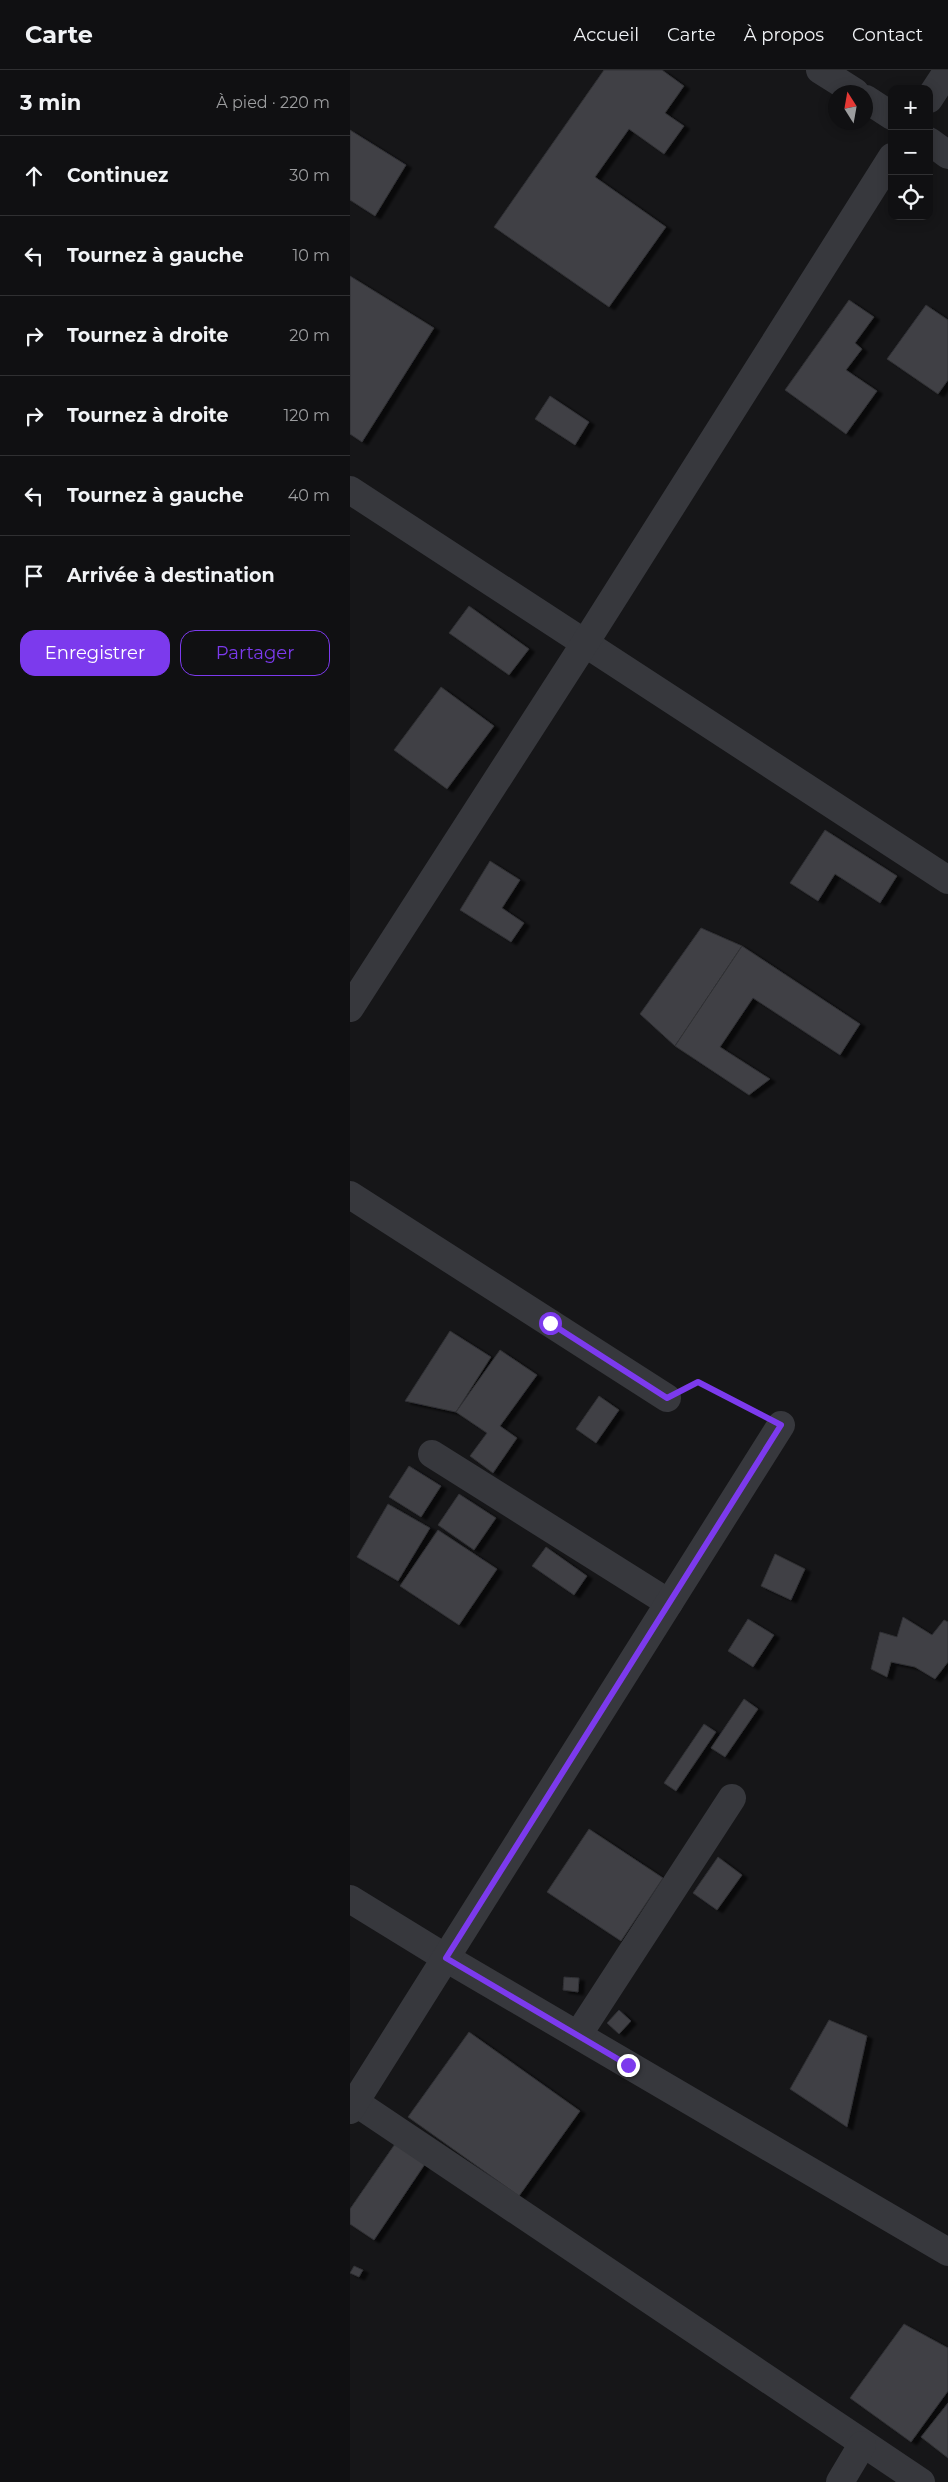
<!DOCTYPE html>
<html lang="fr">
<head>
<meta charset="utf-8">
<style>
	:root { --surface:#101012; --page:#19191b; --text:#f1f3f6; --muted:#9c9d9f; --line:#303032; --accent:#7c3aed }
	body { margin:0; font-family:Montserrat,sans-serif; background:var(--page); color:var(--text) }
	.controls { position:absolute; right:15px; top:15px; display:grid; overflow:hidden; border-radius:10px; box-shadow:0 2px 12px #0003 }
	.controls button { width:45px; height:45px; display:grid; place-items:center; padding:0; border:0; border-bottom:1px solid var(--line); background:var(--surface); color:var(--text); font:25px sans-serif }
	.compass { position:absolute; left:478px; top:15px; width:45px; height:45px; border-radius:50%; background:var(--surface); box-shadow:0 2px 12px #0003; rotate:349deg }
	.stop { position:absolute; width:15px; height:15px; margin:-11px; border:4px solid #7c3aed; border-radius:50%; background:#fff }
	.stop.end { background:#7c3aed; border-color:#fff; box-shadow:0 1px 5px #0008 }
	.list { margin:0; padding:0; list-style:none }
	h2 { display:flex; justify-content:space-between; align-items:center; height:65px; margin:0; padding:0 20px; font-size:21px }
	h2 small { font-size:16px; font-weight:400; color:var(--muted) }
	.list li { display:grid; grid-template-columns:32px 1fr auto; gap:15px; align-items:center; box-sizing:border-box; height:80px; padding:0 20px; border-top:1px solid var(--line) }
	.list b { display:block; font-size:19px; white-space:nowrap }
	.list em { font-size:16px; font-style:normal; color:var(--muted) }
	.actions { display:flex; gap:10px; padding:15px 20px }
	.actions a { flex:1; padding:11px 0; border:1px solid var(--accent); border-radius:15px; text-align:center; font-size:18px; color:var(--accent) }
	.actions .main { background:var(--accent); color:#fff }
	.icon { flex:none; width:28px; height:28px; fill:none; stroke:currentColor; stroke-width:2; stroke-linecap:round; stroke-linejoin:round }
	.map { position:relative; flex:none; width:598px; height:2412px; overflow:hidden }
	header { display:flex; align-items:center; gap:30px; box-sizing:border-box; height:70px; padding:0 25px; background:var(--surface); border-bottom:1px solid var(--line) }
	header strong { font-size:24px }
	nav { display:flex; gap:28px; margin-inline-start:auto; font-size:18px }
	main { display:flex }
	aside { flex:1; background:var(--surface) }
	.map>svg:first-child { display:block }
</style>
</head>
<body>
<header>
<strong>Carte</strong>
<nav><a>Accueil</a><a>Carte</a><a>À propos</a><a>Contact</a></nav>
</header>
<main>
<aside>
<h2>3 min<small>À pied · 220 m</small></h2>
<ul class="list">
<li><svg class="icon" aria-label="ahead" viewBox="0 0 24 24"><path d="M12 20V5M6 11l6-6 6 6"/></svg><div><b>Continuez</b></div><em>30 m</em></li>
<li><svg class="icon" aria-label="left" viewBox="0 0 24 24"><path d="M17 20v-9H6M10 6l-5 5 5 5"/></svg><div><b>Tournez à gauche</b></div><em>10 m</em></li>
<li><svg class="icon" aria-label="right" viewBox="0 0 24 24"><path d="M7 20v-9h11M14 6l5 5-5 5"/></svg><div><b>Tournez à droite</b></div><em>20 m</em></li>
<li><svg class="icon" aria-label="right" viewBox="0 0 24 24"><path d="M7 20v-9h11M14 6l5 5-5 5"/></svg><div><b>Tournez à droite</b></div><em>120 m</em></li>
<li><svg class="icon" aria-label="left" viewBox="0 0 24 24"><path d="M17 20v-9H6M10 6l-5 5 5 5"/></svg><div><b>Tournez à gauche</b></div><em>40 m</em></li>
<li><svg class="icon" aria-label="arrive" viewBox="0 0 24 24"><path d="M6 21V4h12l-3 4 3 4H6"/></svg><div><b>Arrivée à destination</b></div></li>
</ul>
<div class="actions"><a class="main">Enregistrer</a><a>Partager</a></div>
</aside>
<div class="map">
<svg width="598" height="2412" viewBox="0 0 598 2412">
	<defs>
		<filter id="shadow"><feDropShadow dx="5.5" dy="3" stdDeviation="1" flood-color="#0009"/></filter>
	</defs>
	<rect width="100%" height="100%" fill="#161618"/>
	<g fill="#404145" stroke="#303034" filter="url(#shadow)">
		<path d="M254,0H312L334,16L315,43L334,56L314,84L279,59L245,107L316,157L259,237L144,157Z"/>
		<path d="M0,60L56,95L25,146L0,130Z"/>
		<path d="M0,206L84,258L12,372L0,364Z"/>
		<path d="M499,230L524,247L505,273L512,279L496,300L527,321L496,364L435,320Z"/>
		<path d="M576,235L598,250V310L588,324L537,289Z"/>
		<path d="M200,326L239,352L225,375L185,349Z"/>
		<path d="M119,536L179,579L159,605L99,563Z"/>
		<path d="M91,617L144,656L97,719L44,680Z"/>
		<path d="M475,760L547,806L530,833L485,804L468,831L440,813Z"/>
		<path d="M140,791L170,810L152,838L174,853L161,872L110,840Z"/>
		<path d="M351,858L392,876L325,976L290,944Z"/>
		<path d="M392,876L510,954L490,985L403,928L370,977L420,1009L399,1025L325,976Z"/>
		<path d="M100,1261L141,1287L106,1342L55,1331Z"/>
		<path d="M150,1280L187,1305L150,1356L167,1368L143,1403L120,1386L137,1363L106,1342Z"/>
		<path d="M249,1326L269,1340L246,1373L226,1359Z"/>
		<path d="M59,1396L91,1416L71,1447L39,1427Z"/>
		<path d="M109,1424L146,1448L124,1480L88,1455Z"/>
		<path d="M38,1434L80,1458L48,1511L7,1487Z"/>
		<path d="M88,1460L147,1499L109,1555L50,1516Z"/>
		<path d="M196,1477L237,1506L224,1525L182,1496Z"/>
		<path d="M425,1484L455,1499L441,1530L411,1516Z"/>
		<path d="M553,1547L582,1565L594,1550L598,1552V1592L585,1609L565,1597L541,1592L537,1607L521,1599L530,1562L547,1567Z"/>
		<path d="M398,1549L424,1565L403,1597L378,1581Z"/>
		<path d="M394,1629L408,1639L375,1687L361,1678Z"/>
		<path d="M354,1654L366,1662L326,1721L314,1713Z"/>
		<path d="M239,1759L313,1808L271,1871L197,1822Z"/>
		<path d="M368,1787L392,1805L367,1840L343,1823Z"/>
		<path d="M214,1907L229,1908L228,1922L213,1920Z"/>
		<path d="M269,1940L281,1951L269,1964L257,1953Z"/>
		<path d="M479,1950L517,1966L497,2057L440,2019Z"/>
		<path d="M119,1962L230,2041L169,2126L58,2047Z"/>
		<path d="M45,2074L75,2094L24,2170L0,2154V2139Z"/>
		<path d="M4,2196L13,2200L9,2207L0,2203Z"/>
		<path d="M554,2254L598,2278V2321L561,2372L500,2328Z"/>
		<path d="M598,2333V2388L571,2367Z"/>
	</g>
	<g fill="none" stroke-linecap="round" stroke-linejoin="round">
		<path stroke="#3d3f44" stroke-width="3" stroke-dasharray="2.5 4" stroke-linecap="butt" d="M345,1313L348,1312L403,1341"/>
		<g stroke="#37383d" stroke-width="28">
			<path d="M470,0L505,22"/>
			<path d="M516,29L542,46"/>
			<path d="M579,29L598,0"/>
			<path d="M579,71L598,85"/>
			<path d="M0,420L598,810"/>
			<path d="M0,938L235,573L542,87"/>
			<path d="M0,1125L317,1328"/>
			<path d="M82,1384L319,1533"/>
			<path d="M0,1829L96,1888L598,2182"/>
			<path d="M228,1965L382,1728"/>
			<path d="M5,2032L571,2412"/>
			<path d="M0,2040L431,1355"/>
			<path d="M490,2412L512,2375"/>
		</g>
	</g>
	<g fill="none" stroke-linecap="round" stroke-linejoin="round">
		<path stroke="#7c3aed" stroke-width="6" d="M200,1253L317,1328L348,1312L431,1355L96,1888L278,1995"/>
	</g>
</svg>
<div class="controls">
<button>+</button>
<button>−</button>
<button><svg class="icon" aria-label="locate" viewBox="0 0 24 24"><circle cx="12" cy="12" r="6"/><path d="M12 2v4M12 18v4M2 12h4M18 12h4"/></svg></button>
</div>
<svg class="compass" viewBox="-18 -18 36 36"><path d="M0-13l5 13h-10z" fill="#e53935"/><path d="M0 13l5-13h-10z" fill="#9c9d9f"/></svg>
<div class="stop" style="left:200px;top:1253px"></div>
<div class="stop end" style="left:278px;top:1995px"></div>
</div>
</main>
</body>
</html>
